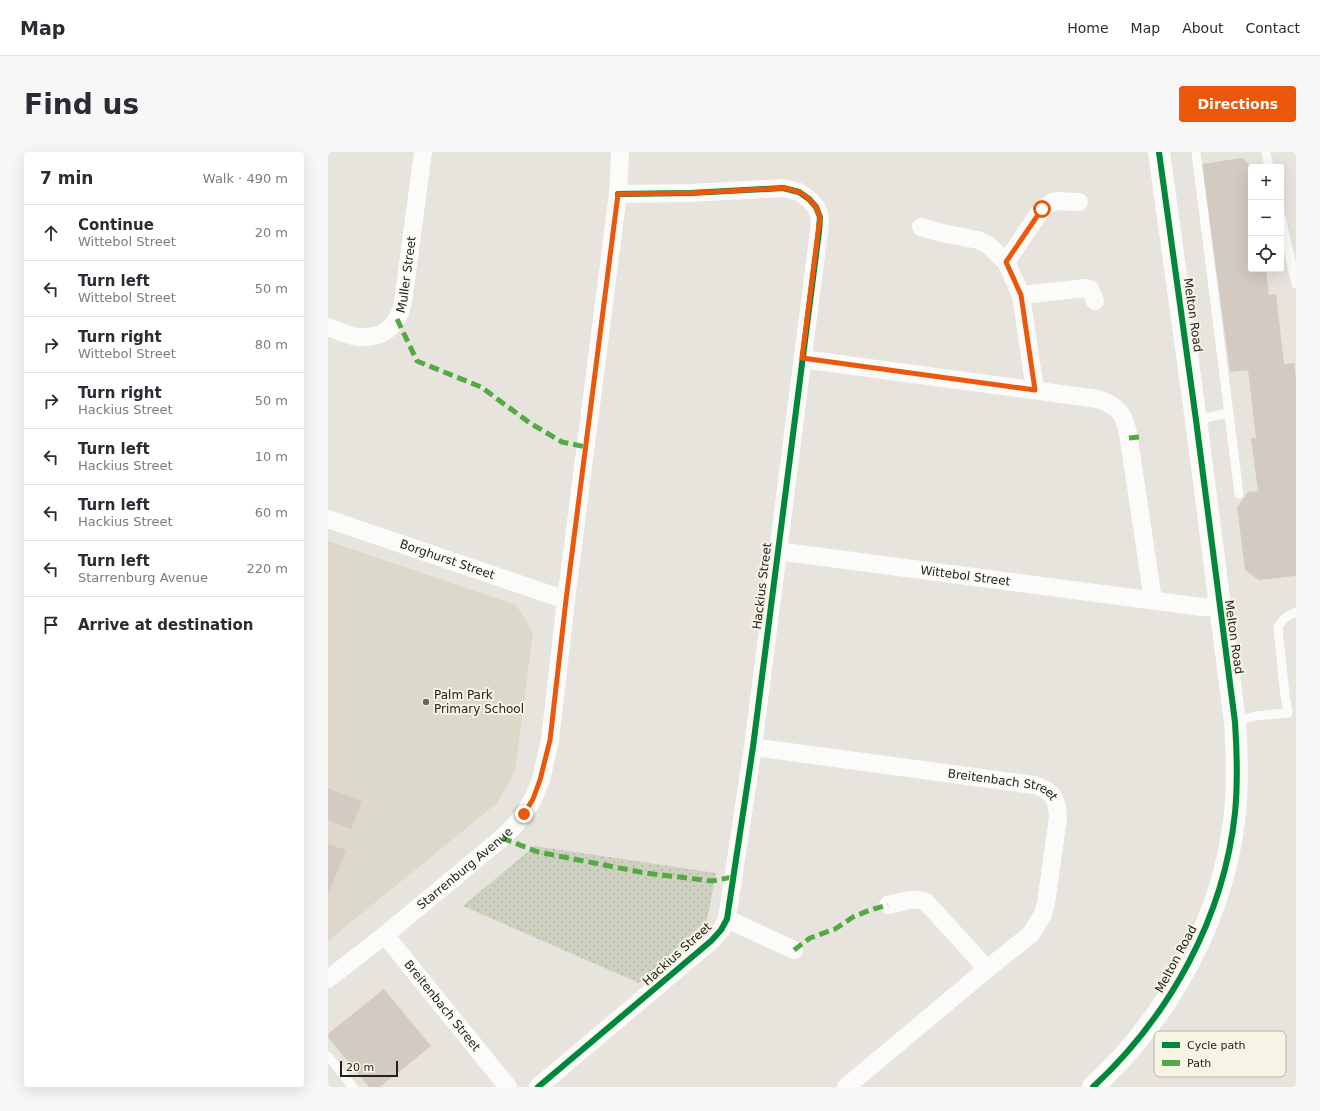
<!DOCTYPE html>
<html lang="en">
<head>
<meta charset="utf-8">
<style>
	:root { --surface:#fff; --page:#f7f7f7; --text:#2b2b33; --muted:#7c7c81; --line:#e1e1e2; --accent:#ea580c }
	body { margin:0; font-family:"DejaVu Sans",sans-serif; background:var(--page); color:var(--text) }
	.controls { position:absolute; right:12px; top:12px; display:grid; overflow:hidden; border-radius:4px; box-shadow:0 4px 16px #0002 }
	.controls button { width:36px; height:36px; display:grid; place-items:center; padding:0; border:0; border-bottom:1px solid var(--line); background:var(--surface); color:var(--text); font:20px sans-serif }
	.scale { position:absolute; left:12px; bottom:10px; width:58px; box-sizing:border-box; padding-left:4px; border:2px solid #23221c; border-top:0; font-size:11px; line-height:14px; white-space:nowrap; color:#23221c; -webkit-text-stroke:3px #f8f4e5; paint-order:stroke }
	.stop { position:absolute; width:12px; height:12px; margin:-9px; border:3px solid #ea580c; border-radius:50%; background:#fff }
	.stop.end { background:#ea580c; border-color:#fff; box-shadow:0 1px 4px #0008 }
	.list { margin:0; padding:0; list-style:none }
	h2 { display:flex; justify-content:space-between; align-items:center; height:52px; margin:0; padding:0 16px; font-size:17px }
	h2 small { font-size:13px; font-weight:400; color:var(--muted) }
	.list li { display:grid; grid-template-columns:26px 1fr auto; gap:12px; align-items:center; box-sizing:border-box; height:56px; padding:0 16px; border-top:1px solid var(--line) }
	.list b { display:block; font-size:15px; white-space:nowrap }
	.list p { margin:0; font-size:13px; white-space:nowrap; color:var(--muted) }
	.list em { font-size:13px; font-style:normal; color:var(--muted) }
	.icon { flex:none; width:22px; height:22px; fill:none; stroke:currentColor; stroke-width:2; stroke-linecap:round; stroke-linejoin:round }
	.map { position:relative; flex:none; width:968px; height:935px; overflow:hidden; border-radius:4px }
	header { display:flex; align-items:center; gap:24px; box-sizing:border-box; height:56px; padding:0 20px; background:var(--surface); border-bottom:1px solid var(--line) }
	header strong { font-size:19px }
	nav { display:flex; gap:22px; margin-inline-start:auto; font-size:14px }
	.intro { display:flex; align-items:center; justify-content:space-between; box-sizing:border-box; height:96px; padding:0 24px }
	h1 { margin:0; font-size:28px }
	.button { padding:10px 18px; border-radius:4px; background:var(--accent); color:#fff; font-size:14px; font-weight:700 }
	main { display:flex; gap:24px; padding:0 24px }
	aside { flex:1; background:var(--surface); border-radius:4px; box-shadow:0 4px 16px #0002 }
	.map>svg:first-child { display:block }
</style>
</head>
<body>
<header>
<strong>Map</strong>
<nav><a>Home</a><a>Map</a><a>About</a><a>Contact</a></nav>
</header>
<div class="intro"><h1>Find us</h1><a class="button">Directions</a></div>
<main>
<aside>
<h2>7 min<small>Walk · 490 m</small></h2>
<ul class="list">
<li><svg class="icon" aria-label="ahead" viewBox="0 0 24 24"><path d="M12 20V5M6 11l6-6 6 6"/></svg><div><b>Continue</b><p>Wittebol Street</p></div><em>20 m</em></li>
<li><svg class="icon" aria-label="left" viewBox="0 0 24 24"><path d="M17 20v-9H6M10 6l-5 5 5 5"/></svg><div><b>Turn left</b><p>Wittebol Street</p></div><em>50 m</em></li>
<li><svg class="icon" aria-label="right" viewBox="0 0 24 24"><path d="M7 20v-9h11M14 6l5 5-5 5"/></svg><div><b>Turn right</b><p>Wittebol Street</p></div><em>80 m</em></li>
<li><svg class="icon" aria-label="right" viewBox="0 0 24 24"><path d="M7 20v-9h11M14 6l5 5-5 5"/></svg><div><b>Turn right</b><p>Hackius Street</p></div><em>50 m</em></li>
<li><svg class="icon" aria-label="left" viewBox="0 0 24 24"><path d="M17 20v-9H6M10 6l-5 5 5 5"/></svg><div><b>Turn left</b><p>Hackius Street</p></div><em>10 m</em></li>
<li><svg class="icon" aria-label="left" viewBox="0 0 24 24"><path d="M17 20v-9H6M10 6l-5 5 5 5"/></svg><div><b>Turn left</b><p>Hackius Street</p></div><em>60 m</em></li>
<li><svg class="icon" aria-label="left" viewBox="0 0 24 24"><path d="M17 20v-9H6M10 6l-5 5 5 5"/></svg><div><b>Turn left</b><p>Starrenburg Avenue</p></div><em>220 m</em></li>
<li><svg class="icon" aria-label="arrive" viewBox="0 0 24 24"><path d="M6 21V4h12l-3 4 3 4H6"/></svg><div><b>Arrive at destination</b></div></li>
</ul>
</aside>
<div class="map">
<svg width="968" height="935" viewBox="0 0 968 935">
	<defs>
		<pattern id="park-dots" width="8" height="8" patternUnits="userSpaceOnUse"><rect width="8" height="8" fill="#ced1bf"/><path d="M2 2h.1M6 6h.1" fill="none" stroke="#b1b3a4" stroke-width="1.8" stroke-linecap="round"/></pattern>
	</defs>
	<rect width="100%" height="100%" fill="#e6e4dc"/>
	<path fill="#dcd9ca" d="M0,389L188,453L205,480L187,619L169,651L0,789Z"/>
	<path fill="url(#park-dots)" d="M207,694L388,721L379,768L311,831L135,754Z"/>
	<g fill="#d3cac2">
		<path d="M914,6L921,12L923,27V117H938L941,143L948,142L956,212L966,211L968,227V424L931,428L917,418L909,355L920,340L930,339L923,286H928L920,218L902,220L874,12Z"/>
		<path d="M0,636L34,649L23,677L0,668Z"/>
		<path d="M0,692L18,698L0,743Z"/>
		<path d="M56,837L103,894L52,935H41L0,885V882Z"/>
	</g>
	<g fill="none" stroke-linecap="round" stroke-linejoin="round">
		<g stroke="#fbfbfa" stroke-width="9">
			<path d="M868,0L911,342"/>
			<path d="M938,0L941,15"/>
			<path d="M953,65L968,132"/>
			<path d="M868,268L900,261"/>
			<path d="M907,570L927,564L960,561L957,543L950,476C953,467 960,464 968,460"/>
			<path d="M0,904L25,935"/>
		</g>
		<g stroke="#fbfbfa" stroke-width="18">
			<path d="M593,75L614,81L650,88L660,93L678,110L693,143L707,238"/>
			<path d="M678,110L714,57L724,50L729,49L751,50"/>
			<path d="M693,143L758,136L762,137L767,149"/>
			<path id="s1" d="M0,175C9,178 21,184 30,185C56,187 70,174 75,150L95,0"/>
			<path d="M474,207L770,247C791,255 795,260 800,281L825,448"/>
			<path id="s2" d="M0,367L238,448"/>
			<path id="s3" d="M449,399L874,455L891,454"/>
			<path id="s4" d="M425,595L706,633C725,639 729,646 730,666L718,751L715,762L703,782L659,817L518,935"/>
			<path d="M560,753C572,751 586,744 598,750L659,817"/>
			<path d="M399,767L466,798"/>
			<path id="s5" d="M57,783L180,935"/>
			<path id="s6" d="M0,827L57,783L174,686L187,673L196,662L205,647L213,628L222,588L238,448L290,42L292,0"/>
			<path d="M210,935L383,789L393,778L399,767L425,595L491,79L492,65L488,55L481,47L471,40L455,36L363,41L290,42"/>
		</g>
		<path stroke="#fbfbfa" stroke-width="22" d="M765,935C842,864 896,765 907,661C910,630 909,600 907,570L868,268L831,0"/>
		<g stroke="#53aa43" stroke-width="5" stroke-dasharray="10 5" stroke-linecap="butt">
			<path d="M69,167L89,209L153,235L202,271L234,290L258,295"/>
			<path d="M801,286L812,285"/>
			<path d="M174,686L210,700L317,721L384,729L405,725"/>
			<path d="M466,798L482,786L507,777L525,765L542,758L560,753"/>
		</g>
		<defs>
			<g id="cycleway">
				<path d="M210,935L383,789L393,778L399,767L425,595L491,79L492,65L488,55L481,47L471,40L455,36L363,41L290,42"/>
				<path d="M765,935C842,864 896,765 907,661C910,630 909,600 907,570L868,268L831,0"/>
			</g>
		</defs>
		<use href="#cycleway" stroke="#f8f4e5" stroke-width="8"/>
		<use href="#cycleway" stroke="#00873e" stroke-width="6"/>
	</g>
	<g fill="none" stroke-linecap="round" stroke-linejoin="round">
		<path stroke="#ea580c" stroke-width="5" d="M196,662L205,647L212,628L222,588L238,448L290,42L363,41L456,36L471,40L480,46L488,55L492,65L474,206L707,238L693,143L678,110L714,57"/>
	</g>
	<circle fill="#67665f" stroke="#f8f4e5" stroke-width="1.5" cx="98" cy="550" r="4"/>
	<g text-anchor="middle" stroke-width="4" stroke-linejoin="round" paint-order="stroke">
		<g font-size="12" fill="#23221c" stroke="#f8f4e5">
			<text dy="4" stroke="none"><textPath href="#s1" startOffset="123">Muller Street</textPath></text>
			<text transform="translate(865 163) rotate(82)" y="4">Melton Road</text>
			<text dy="4" stroke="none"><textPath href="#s2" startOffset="126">Borghurst Street</textPath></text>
			<text dy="4" stroke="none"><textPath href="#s3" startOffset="190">Wittebol Street</textPath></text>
			<text transform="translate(434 434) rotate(-83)" y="4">Hackius Street</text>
			<text transform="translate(906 485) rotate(82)" y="4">Melton Road</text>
			<text dy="4" stroke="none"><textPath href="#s4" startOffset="253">Breitenbach Street</textPath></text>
			<text dy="4" stroke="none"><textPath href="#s6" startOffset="176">Starrenburg Avenue</textPath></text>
			<text transform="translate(349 802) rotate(-42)" y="4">Hackius Street</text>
			<text transform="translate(848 807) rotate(-62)" y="4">Melton Road</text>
			<text dy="4" stroke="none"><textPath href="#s5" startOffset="91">Breitenbach Street</textPath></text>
		</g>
		<g font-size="12" fill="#23221c" stroke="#f8f4e5" text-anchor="start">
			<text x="106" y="547">Palm Park<tspan x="106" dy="14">Primary School</tspan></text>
		</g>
	</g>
	<rect x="826" y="879" width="132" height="46" rx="6" fill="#f8f4e5" stroke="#b8b5a9" stroke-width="1"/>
	<rect x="834" y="890" width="18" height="6" fill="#00873e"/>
	<rect x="834" y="908" width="18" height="6" fill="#53aa43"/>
	<g font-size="11" fill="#23221c">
		<text x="859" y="897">Cycle path</text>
		<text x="859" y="915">Path</text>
	</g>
</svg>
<div class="controls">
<button>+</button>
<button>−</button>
<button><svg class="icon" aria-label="locate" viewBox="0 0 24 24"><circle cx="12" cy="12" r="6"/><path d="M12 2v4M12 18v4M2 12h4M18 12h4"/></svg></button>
</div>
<div class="scale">20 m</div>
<div class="stop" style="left:714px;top:57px"></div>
<div class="stop end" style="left:196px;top:662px"></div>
</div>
</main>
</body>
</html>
